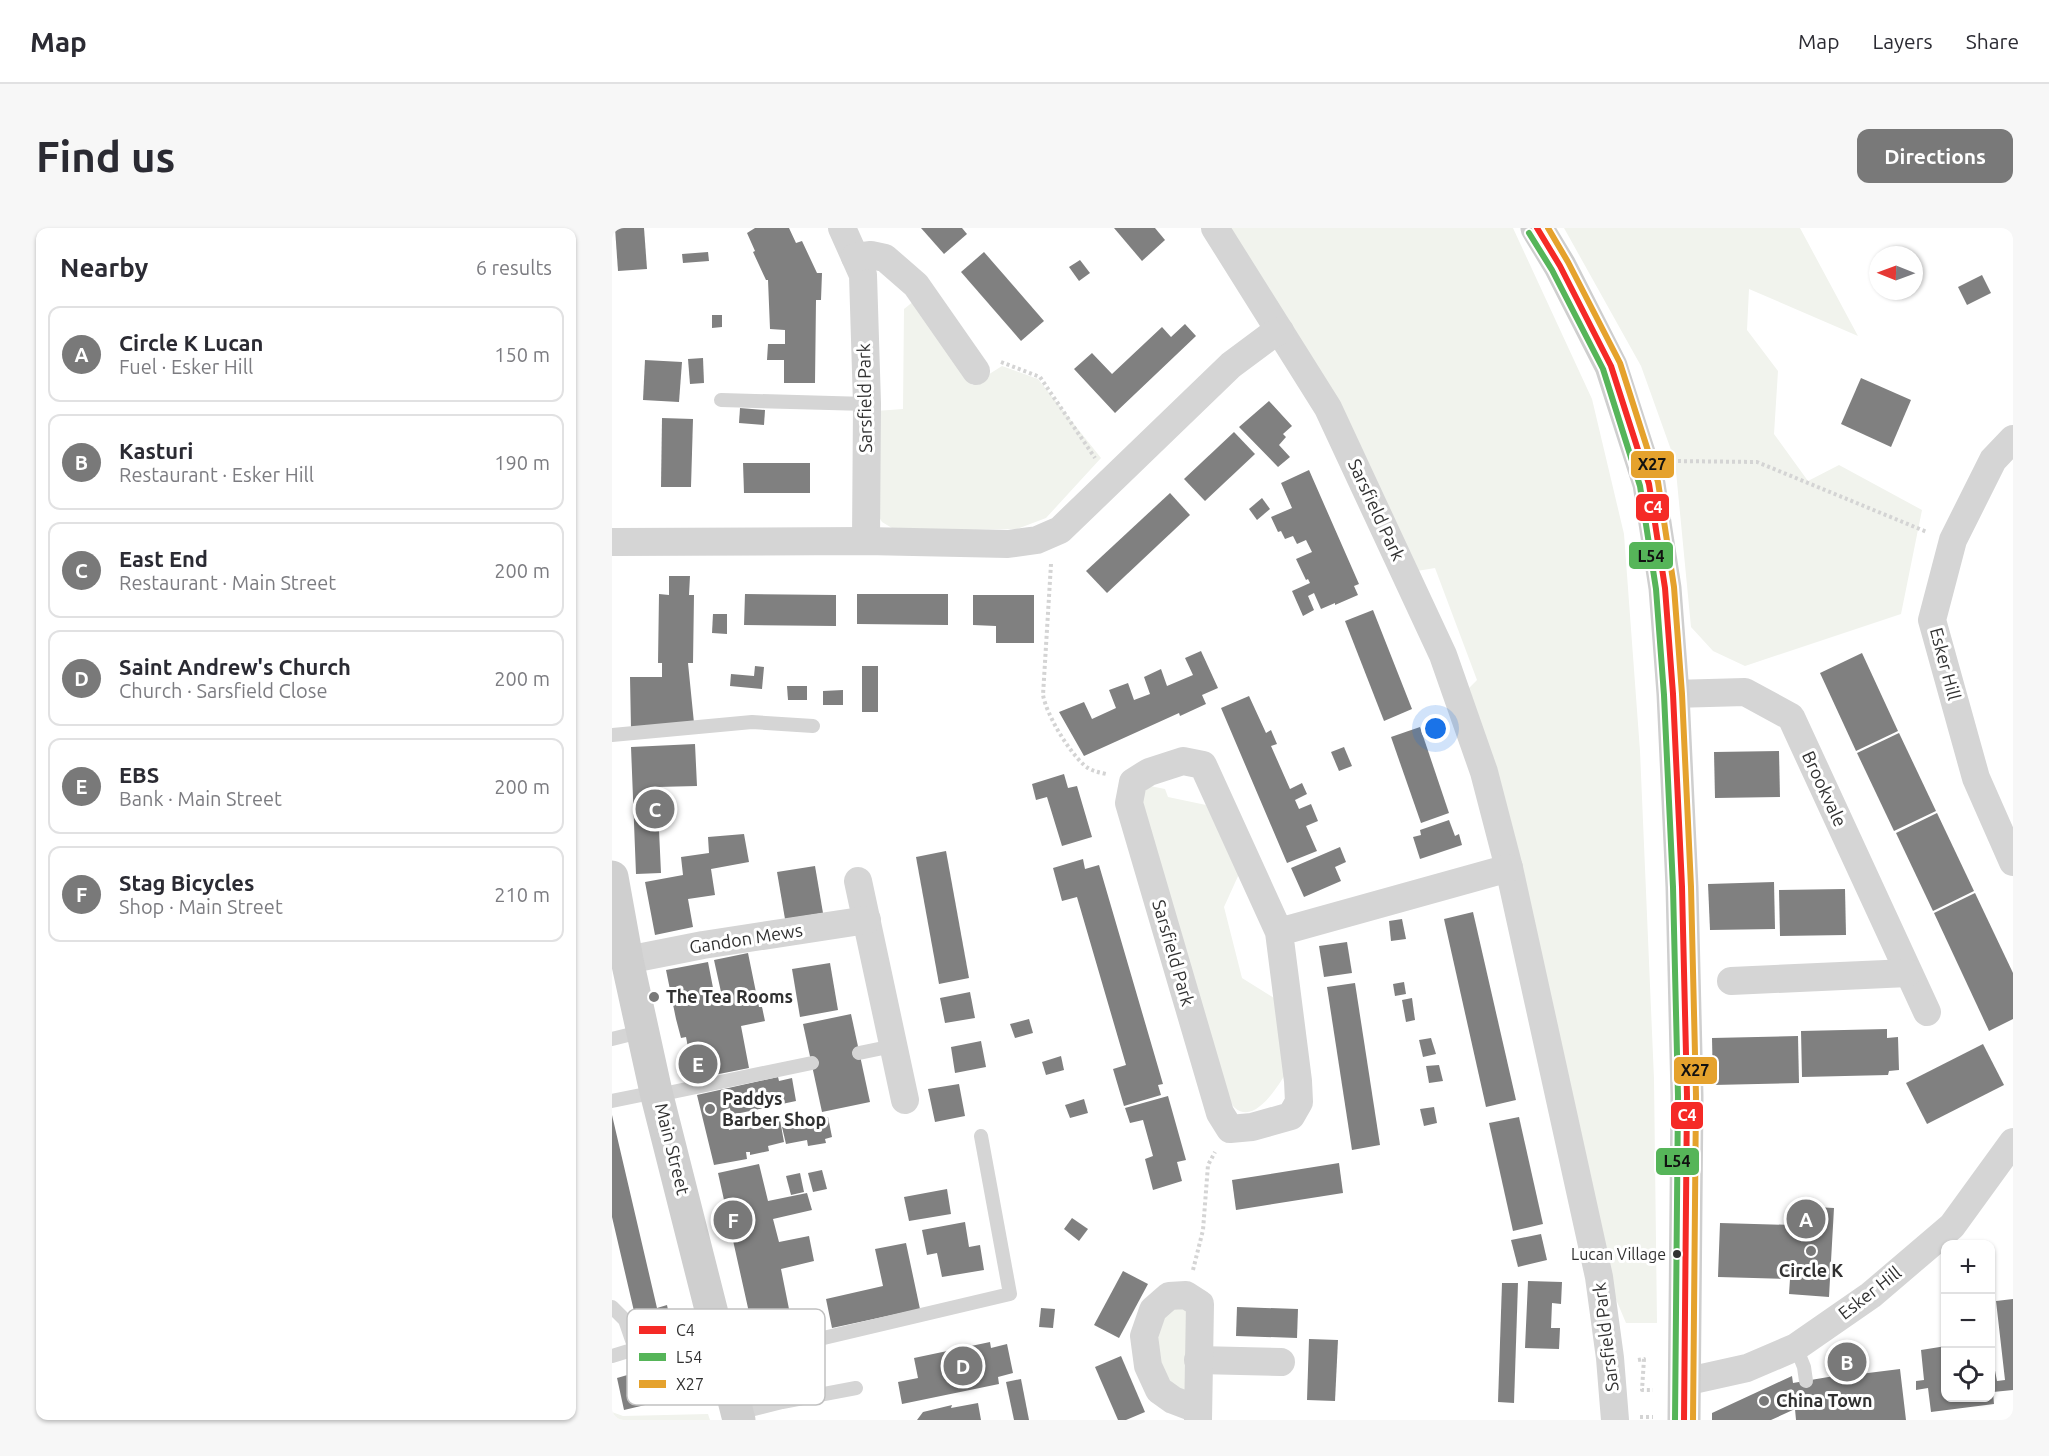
<!DOCTYPE html>
<html lang="en">
<head>
<meta charset="utf-8">
<style>
	:root { --surface:#fff; --page:#f7f7f7; --text:#2b2b33; --muted:#7c7c81; --line:#e1e1e2; --accent:#797979 }
	body { margin:0; font-family:Ubuntu,sans-serif; background:var(--page); color:var(--text) }
	.controls { position:absolute; right:18px; bottom:18px; display:grid; overflow:hidden; border-radius:12px; box-shadow:0 2px 4px #0004 }
	.controls button { width:54px; height:54px; display:grid; place-items:center; padding:0; border:0; border-bottom:2px solid var(--line); background:var(--surface); color:var(--text); font:30px sans-serif }
	.compass { position:absolute; left:1257px; top:18px; width:54px; height:54px; border-radius:50%; background:var(--surface); box-shadow:0 2px 4px #0004; rotate:271deg }
	.you { position:absolute; left:824px; top:501px; width:21px; height:21px; margin:-15px; border:4px solid #fff; border-radius:50%; background:#1a73e8; box-shadow:0 0 0 9px #1a73e833 }
	.badge { display:grid; place-items:center; width:39px; height:39px; border-radius:50%; background:var(--accent); color:#fff; font-size:20px; font-weight:700 }
	.pin { position:absolute; translate:-50% -50%; border:3px solid #fff; box-shadow:0 2px 6px #0006 }
	.list { margin:0; padding:0; list-style:none }
	h2 { display:flex; justify-content:space-between; align-items:center; height:78px; margin:0; padding:0 24px; font-size:26px }
	h2 small { font-size:20px; font-weight:400; color:var(--muted) }
	.list li { display:grid; grid-template-columns:39px 1fr auto; gap:18px; align-items:center; box-sizing:border-box; height:96px; margin:0 12px 12px; padding:0 12px; border:2px solid var(--line); border-radius:12px }
	.list b { display:block; font-size:22px; white-space:nowrap }
	.list p { margin:0; font-size:20px; white-space:nowrap; color:var(--muted) }
	.list em { font-size:20px; font-style:normal; color:var(--muted) }
	.icon { flex:none; width:33px; height:33px; fill:none; stroke:currentColor; stroke-width:2; stroke-linecap:round; stroke-linejoin:round }
	.map { position:relative; flex:none; width:1401px; height:1192px; overflow:hidden; border-radius:12px }
	header { display:flex; align-items:center; gap:36px; box-sizing:border-box; height:84px; padding:0 30px; background:var(--surface); border-bottom:2px solid var(--line) }
	header strong { font-size:28px }
	nav { display:flex; gap:33px; margin-inline-start:auto; font-size:21px }
	.intro { display:flex; align-items:center; justify-content:space-between; box-sizing:border-box; height:144px; padding:0 36px }
	h1 { margin:0; font-size:42px }
	.button { padding:15px 27px; border-radius:12px; background:var(--accent); color:#fff; font-size:21px; font-weight:700 }
	main { display:flex; gap:36px; padding:0 36px }
	aside { flex:1; background:var(--surface); border-radius:12px; box-shadow:0 2px 4px #0004 }
	.map>svg:first-child { display:block }
</style>
</head>
<body>
<header>
<strong>Map</strong>
<nav><a>Map</a><a>Layers</a><a>Share</a></nav>
</header>
<div class="intro"><h1>Find us</h1><a class="button">Directions</a></div>
<main>
<aside>
<h2>Nearby<small>6 results</small></h2>
<ul class="list">
<li><span class="badge">A</span><div><b>Circle K Lucan</b><p>Fuel · Esker Hill</p></div><em>150 m</em></li>
<li><span class="badge">B</span><div><b>Kasturi</b><p>Restaurant · Esker Hill</p></div><em>190 m</em></li>
<li><span class="badge">C</span><div><b>East End</b><p>Restaurant · Main Street</p></div><em>200 m</em></li>
<li><span class="badge">D</span><div><b>Saint Andrew's Church</b><p>Church · Sarsfield Close</p></div><em>200 m</em></li>
<li><span class="badge">E</span><div><b>EBS</b><p>Bank · Main Street</p></div><em>200 m</em></li>
<li><span class="badge">F</span><div><b>Stag Bicycles</b><p>Shop · Main Street</p></div><em>210 m</em></li>
</ul>
</aside>
<div class="map">
<svg width="1401" height="1192" viewBox="0 0 1401 1192">
	<rect width="100%" height="100%" fill="#fff"/>
	<g fill="#f1f3ed">
		<path d="M612,0H901L980,171L1012,306L1028,523L1042,851L1045,1095H1014L1003,1069L854,463L865,452L823,340L805,343Z"/>
		<path d="M952,0H1188L1246,108L1137,61L1135,102L1166,143L1162,206L1196,253L1227,237L1310,282L1289,386L1133,438L1101,423L1079,399L1063,233L1029,138Z"/>
		<path d="M302,73L360,157L390,138L426,151L489,230L434,290L405,301L285,303L270,294L260,277L264,183L291,181L292,81Z"/>
		<path d="M538,558L553,561L556,569L594,577L627,646L612,679L630,750L662,770L674,845C666,858 643,897 623,880C620,878 618,871 616,867L528,568Z"/>
		<path d="M581,1078L579,1166L569,1171L543,1136L548,1082Z"/>
		<path d="M0,1184L11,1188L96,1186L98,1192H0Z"/>
	</g>
	<g fill="#808080">
		<path d="M3,0H32L35,41L6,43Z"/>
		<path d="M143,0H177L184,15L190,13L205,45H210L209,72H204L203,155H172V132H155L156,116H173V102L158,101L156,52H154L141,24L143,23L135,5Z"/>
		<path d="M309,0H350L355,6L332,26Z"/>
		<path d="M502,0H543L553,12L530,33Z"/>
		<path d="M96,24L97,33L71,35L70,26Z"/>
		<path d="M372,24L432,93L409,113L349,44Z"/>
		<path d="M468,32L478,45L467,53L457,39Z"/>
		<path d="M1370,47L1379,65L1355,77L1346,59Z"/>
		<path d="M100,87H110V99L100,100Z"/>
		<path d="M573,96L584,108L503,185L462,141L480,125L500,146L550,99L559,109Z"/>
		<path d="M91,130L92,155L78,156L76,131Z"/>
		<path d="M33,132L70,134L67,174L31,172Z"/>
		<path d="M1249,150L1299,172L1279,219L1229,196Z"/>
		<path d="M657,173L680,198L671,206L674,209L667,217L678,229L666,239L627,199Z"/>
		<path d="M128,180L153,182L152,197L127,195Z"/>
		<path d="M50,190L81,191L79,259H49Z"/>
		<path d="M622,204L643,226L593,273L572,251Z"/>
		<path d="M131,235H198V265H132Z"/>
		<path d="M697,242L747,356L742,358L746,367L723,377V375L709,381L702,365L696,368L702,382L691,388L680,363L698,355L696,351L694,352L684,331L700,324L694,312L685,316L681,308L673,311L669,303L666,304L659,289L680,280L669,255Z"/>
		<path d="M558,265L578,287L495,365L474,343Z"/>
		<path d="M650,270L658,281L645,292L637,281Z"/>
		<path d="M57,348H78L77,367H82L81,435H76L82,495L19,501L18,449H50V435H46L47,366L57,367Z"/>
		<path d="M133,366L224,367V398L132,397Z"/>
		<path d="M245,366H336V397L245,396Z"/>
		<path d="M361,367H422V415H384V398L361,397Z"/>
		<path d="M761,382L800,481L772,493L733,393Z"/>
		<path d="M101,386H115V406L100,405Z"/>
		<path d="M589,423L606,460L590,467L594,476L568,488L567,485L472,528L447,484L472,474L480,491L504,480L497,462L516,455L522,472L538,466L532,449L549,441L555,458L581,447L573,430Z"/>
		<path d="M1250,425L1286,503L1244,523L1208,445Z"/>
		<path d="M143,438L152,439L150,461L118,458L119,446L142,448Z"/>
		<rect x="250" y="438" width="16" height="46"/>
		<path d="M175,458H195V472H176Z"/>
		<path d="M231,462V477H211V463Z"/>
		<path d="M637,468L654,505L659,502L665,516L659,518L678,561L690,555L695,566L683,572L687,581L699,576L706,593L694,598L705,623L675,635L609,480Z"/>
		<path d="M808,499L837,585L809,595L779,509Z"/>
		<path d="M1287,505L1324,583L1282,603L1245,525Z"/>
		<path d="M83,516L85,558L45,559L49,645L24,646L19,519Z"/>
		<path d="M732,519L740,538L727,543L719,524Z"/>
		<path d="M1167,523L1168,569L1103,570L1102,524Z"/>
		<path d="M452,546L456,560L465,558L480,609L450,618L435,569L424,572L420,556Z"/>
		<path d="M1325,585L1362,663L1321,683L1284,605Z"/>
		<path d="M837,592L843,608L847,606L850,617L808,631L801,609L809,607L808,602Z"/>
		<path d="M132,606L137,634L99,641L103,667L76,671L81,699L43,707L33,654L71,647L69,629L97,625L96,609Z"/>
		<path d="M728,619L734,634L723,639L729,653L692,669L679,640Z"/>
		<path d="M334,623L357,750L327,756L304,629Z"/>
		<path d="M471,631L473,641L487,637L551,856L546,857L549,867L512,878L501,841L514,837L465,669L450,673L441,640Z"/>
		<path d="M203,638L211,685L173,691L165,644Z"/>
		<path d="M1162,654L1163,701L1098,702L1096,656Z"/>
		<path d="M1233,661L1234,707L1168,708L1167,662Z"/>
		<path d="M1363,665L1401,745V791L1377,803L1322,685Z"/>
		<path d="M861,684L904,872L874,879L832,691Z"/>
		<path d="M790,691L794,711L779,713L777,693Z"/>
		<path d="M735,714L740,745L712,749L707,718Z"/>
		<path d="M136,725L147,779H150L153,793L129,798L137,840L82,851L74,809L69,810L64,791L54,742L96,734L103,770H105L104,765L109,764L102,732Z"/>
		<path d="M218,735L226,782L188,789L180,741Z"/>
		<path d="M792,754L794,766L783,768L781,756Z"/>
		<path d="M743,755L768,917L740,922L715,759Z"/>
		<path d="M358,764L363,790L333,795L328,770Z"/>
		<path d="M800,770L803,792L794,794L790,772Z"/>
		<path d="M239,786L258,874L210,884L191,796Z"/>
		<path d="M417,791L421,805L403,810L398,796Z"/>
		<path d="M1275,801V810L1286,809L1287,842L1277,843L1276,847L1190,849L1189,803Z"/>
		<path d="M1186,808L1187,855L1101,857L1100,810Z"/>
		<path d="M819,810L824,826L811,829L807,812Z"/>
		<path d="M369,813L374,839L343,845L339,819Z"/>
		<path d="M1371,816L1392,857L1315,896L1294,855Z"/>
		<path d="M449,828L452,842L434,847L430,834Z"/>
		<path d="M827,837L831,853L817,855L814,838Z"/>
		<path d="M166,849L167,853L180,850L184,873L119,887L118,880L112,882L117,902L168,892L172,914L156,918L157,923L138,927V924H134L135,931L102,937L85,867Z"/>
		<path d="M347,856L353,888L323,894L316,861Z"/>
		<path d="M556,868L574,932L565,934L570,953L541,962L533,931L541,928L531,892L518,895L513,880Z"/>
		<path d="M472,871L476,885L458,890L453,877Z"/>
		<path d="M822,879L825,895L812,898L808,881Z"/>
		<path d="M204,886L206,891L216,889L220,909L213,911L214,915L196,918L195,912L174,916L170,899L187,896L186,890Z"/>
		<path d="M0,887L45,1080L55,1077L60,1101L28,1109L0,989Z"/>
		<path d="M907,889L931,996L901,1003L877,895Z"/>
		<path d="M727,935L731,965L624,982L620,952Z"/>
		<path d="M147,936L156,973L195,965L200,982L161,991L167,1014L197,1008L202,1033L169,1041L179,1091L189,1089L193,1107L144,1116L106,945Z"/>
		<path d="M210,942L215,961L201,964L196,945Z"/>
		<path d="M188,945L192,964L179,967L174,948Z"/>
		<path d="M335,961L339,986L297,993L292,969Z"/>
		<path d="M1182,978L1222,980L1217,1069L1177,1066L1178,1051L1106,1049L1108,995L1181,997Z"/>
		<path d="M460,990L476,1001L467,1013L452,1001Z"/>
		<path d="M353,994L357,1019L368,1017L372,1042L330,1049L325,1025L315,1027L310,1002Z"/>
		<path d="M929,1006L935,1032L906,1039L899,1012Z"/>
		<path d="M294,1015L308,1081L220,1100L214,1071L271,1058L263,1021Z"/>
		<path d="M511,1043L536,1056L507,1110L482,1097Z"/>
		<path d="M916,1053L950,1054L949,1076L940,1075L939,1100H948L947,1121L913,1120Z"/>
		<path d="M890,1055H906L902,1175L886,1174Z"/>
		<path d="M1401,1071V1162L1381,1164L1382,1176L1319,1184L1316,1160L1304,1162V1153L1312,1152L1309,1122L1334,1118V1170H1378V1116L1385,1153L1393,1152L1384,1073Z"/>
		<path d="M625,1079L686,1081L685,1110L624,1108Z"/>
		<path d="M429,1080L443,1081L441,1100L427,1099Z"/>
		<path d="M697,1111L726,1112L723,1173L695,1172Z"/>
		<path d="M378,1114L379,1120L395,1116L401,1145L386,1149L387,1156L290,1176L286,1154L306,1150L302,1130Z"/>
		<path d="M509,1128L533,1184L514,1192H506L483,1139Z"/>
		<path d="M60,1134L67,1169L12,1182L5,1150Z"/>
		<path d="M1288,1141L1294,1192H1184L1183,1181L1159,1192H1100V1185L1180,1148L1181,1155L1240,1145V1147Z"/>
		<path d="M409,1151L417,1192H402L394,1154Z"/>
		<path d="M366,1175L369,1192H305L311,1184L340,1177L339,1180Z"/>
	</g>
	<g fill="none" stroke-linecap="round" stroke-linejoin="round">
		<g stroke="#d4d4d4" stroke-width="4" stroke-dasharray="3 3" stroke-linecap="butt">
			<path d="M389,134L428,149L483,230"/>
			<path d="M1060,233L1145,234L1315,304"/>
			<path d="M439,336L431,467C435,488 456,522 472,537C479,543 486,544 494,546"/>
			<path d="M581,1042L591,1002L596,937L603,924"/>
			<path d="M1026,1132L1032,1131L1030,1162H1041"/>
			<path d="M1028,1189H1041"/>
		</g>
		<g stroke="#d5d5d5" stroke-width="14">
			<path d="M109,172L255,176"/>
			<path d="M0,507L140,494L201,498"/>
			<path d="M0,811L32,803"/>
			<path d="M247,825L281,818"/>
			<path d="M46,867L200,835"/>
			<path d="M0,873L44,864"/>
			<path d="M0,1079L13,1092L23,1121"/>
			<path d="M1184,1119L1192,1139L1194,1153"/>
			<path d="M0,1128L104,1096"/>
			<path d="M114,1133L398,1066L369,908"/>
			<path d="M126,1185L170,1174L244,1160"/>
		</g>
		<g stroke="#d5d5d5" stroke-width="28">
			<path d="M230,0L251,47L255,176L254,313"/>
			<path d="M603,0L716,180L831,427L872,544L897,640L987,1049L998,1130L1003,1192"/>
			<path d="M243,29L259,27L273,30L304,57L364,143"/>
			<path d="M1401,211L1381,232L1341,312L1320,392L1364,550L1401,634"/>
			<path d="M0,314L254,313L396,316L425,312L448,302L619,137L658,108L668,103"/>
			<path d="M1061,466L1133,464L1179,489L1315,784"/>
			<path d="M246,653L293,872"/>
			<path d="M667,704L591,537L571,533L537,544L521,554L517,575L608,885L618,901L640,899L679,888L687,874L686,853L667,704L897,640"/>
			<path d="M15,732L91,717L255,692"/>
			<path d="M1119,753L1296,745"/>
			<path d="M586,1132L669,1134"/>
			<path d="M1072,1154L1135,1140L1184,1119L1259,1067L1340,998L1401,914"/>
			<path d="M585,1181L561,1172L547,1162L536,1138L532,1108L541,1082L557,1068L574,1067L588,1076L586,1192"/>
		</g>
		<g stroke="#cfcfcf" stroke-width="33">
			<path d="M925,0L948,38L999,138L1037,256L1053,360L1061,466L1070,659L1075,868L1072,1192"/>
			<path d="M0,649L15,732L44,864L127,1192"/>
		</g>
		<defs>
			<path id="bus-1" d="M925,0L948,38L999,138L1037,256L1053,360L1061,466L1070,659L1075,868L1072,1192"/>
			<path id="bus-2" d="M917,5L940,42L991,141L1028,258L1044,361L1052,467L1061,659L1066,868L1063,1192"/>
			<path id="bus-3" d="M936,0L956,34L1008,135L1046,254L1062,359L1070,466L1079,659L1084,868L1081,1192"/>
		</defs>
		<use href="#bus-1" stroke="#fff" stroke-width="10"/>
		<use href="#bus-2" stroke="#fff" stroke-width="10"/>
		<use href="#bus-3" stroke="#fff" stroke-width="10"/>
		<use href="#bus-1" stroke="#f52a26" stroke-width="6"/>
		<use href="#bus-2" stroke="#56b559" stroke-width="6"/>
		<use href="#bus-3" stroke="#e5a22d" stroke-width="6"/>
	</g>
	<g fill="#797979" stroke="#fff" stroke-width="2">
		<circle cx="42" cy="769" r="6"/>
		<circle cx="98" cy="881" r="6"/>
		<circle cx="1199" cy="1023" r="6"/>
		<circle cx="1152" cy="1173" r="6"/>
	</g>
	<circle fill="#313131" stroke="#fff" stroke-width="2" cx="1065" cy="1026" r="5"/>
	<g text-anchor="middle" stroke-width="6" stroke-linejoin="round" paint-order="stroke">
		<g font-size="16" fill="#313131" stroke="#fff" text-anchor="end">
			<text x="1054" y="1032">Lucan Village</text>
		</g>
		<g font-size="18" fill="#313131" stroke="#fff">
			<text transform="translate(253 170) rotate(-91)" y="6">Sarsfield Park</text>
			<text transform="translate(764 282) rotate(65)" y="6">Sarsfield Park</text>
			<text transform="translate(1333 436) rotate(75)" y="6">Esker Hill</text>
			<text transform="translate(1212 561) rotate(65)" y="6">Brookvale</text>
			<text transform="translate(134 711) rotate(-9)" y="6">Gandon Mews</text>
			<text transform="translate(561 725) rotate(74)" y="6">Sarsfield Park</text>
			<text transform="translate(60 921) rotate(76)" y="6">Main Street</text>
			<text transform="translate(1258 1065) rotate(-38)" y="6">Esker Hill</text>
			<text transform="translate(994 1109) rotate(-97)" y="6">Sarsfield Park</text>
		</g>
		<g font-size="18" font-weight="bold" fill="#313131" stroke="#fff" text-anchor="start">
			<text x="54" y="775">The Tea Rooms</text>
			<text x="110" y="877">Paddys<tspan x="110" dy="21">Barber Shop</tspan></text>
			<text x="1199" y="1049" text-anchor="middle">Circle K</text>
			<text x="1164" y="1179">China Town</text>
		</g>
	</g>
	<rect x="15" y="1081" width="198" height="96" rx="9" fill="#fff" stroke="#c1c1c1" stroke-width="1.5"/>
	<rect x="27" y="1098" width="27" height="8" fill="#f52a26"/>
	<rect x="27" y="1125" width="27" height="8" fill="#56b559"/>
	<rect x="27" y="1152" width="27" height="8" fill="#e5a22d"/>
	<g font-size="16" fill="#313131">
		<text x="64" y="1108">C4</text>
		<text x="64" y="1135">L54</text>
		<text x="64" y="1162">X27</text>
	</g>
	<g stroke="#fff" stroke-width="2">
		<rect x="1018" y="222" width="45" height="29" rx="6" fill="#e5a22d"/>
		<rect x="1023" y="265" width="35" height="29" rx="6" fill="#f52a26"/>
		<rect x="1016" y="313" width="46" height="29" rx="6" fill="#56b559"/>
		<rect x="1061" y="828" width="45" height="29" rx="6" fill="#e5a22d"/>
		<rect x="1058" y="873" width="34" height="29" rx="6" fill="#f52a26"/>
		<rect x="1043" y="919" width="45" height="29" rx="6" fill="#56b559"/>
	</g>
	<g font-size="16" text-anchor="middle" font-weight="bold" fill="#fff">
		<text x="1041" y="285">C4</text>
		<text x="1075" y="893">C4</text>
	</g>
	<g font-size="16" text-anchor="middle" font-weight="bold" fill="#111">
		<text x="1040" y="242">X27</text>
		<text x="1039" y="334">L54</text>
		<text x="1083" y="848">X27</text>
		<text x="1065" y="939">L54</text>
	</g>
</svg>
<div class="controls">
<button>+</button>
<button>−</button>
<button><svg class="icon" aria-label="locate" viewBox="0 0 24 24"><circle cx="12" cy="12" r="6"/><path d="M12 2v4M12 18v4M2 12h4M18 12h4"/></svg></button>
</div>
<svg class="compass" viewBox="-18 -18 36 36"><path d="M0-13l5 13h-10z" fill="#e53935"/><path d="M0 13l5-13h-10z" fill="#7c7c81"/></svg>
<div class="you"></div>
<div class="pin badge" style="left:1194px;top:991px">A</div>
<div class="pin badge" style="left:1235px;top:1134px">B</div>
<div class="pin badge" style="left:43px;top:581px">C</div>
<div class="pin badge" style="left:351px;top:1138px">D</div>
<div class="pin badge" style="left:86px;top:836px">E</div>
<div class="pin badge" style="left:121px;top:992px">F</div>
</div>
</main>
</body>
</html>
